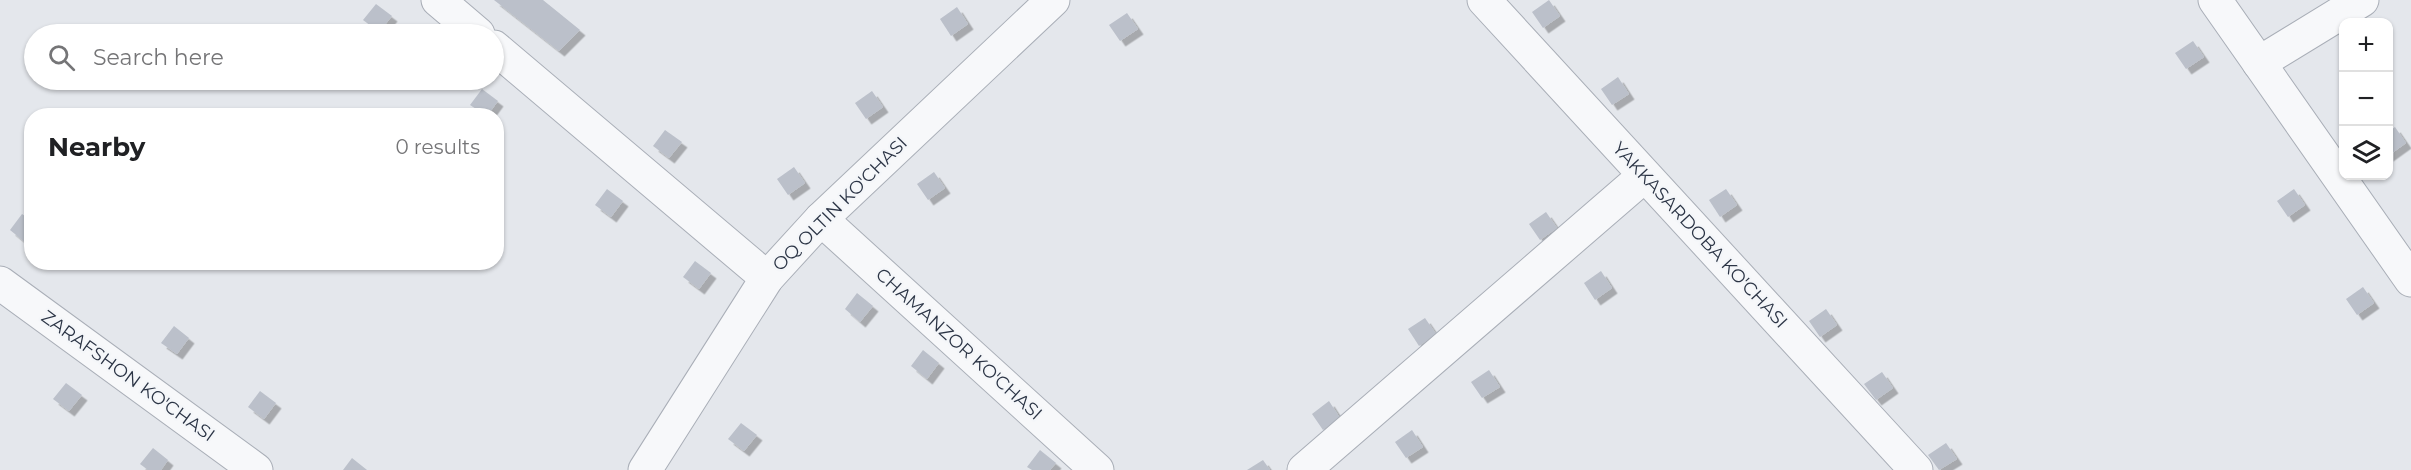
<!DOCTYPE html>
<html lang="en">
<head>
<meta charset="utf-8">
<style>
	:root { --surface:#fff; --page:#f6f6f6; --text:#202124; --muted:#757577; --line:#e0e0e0 }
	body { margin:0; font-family:Montserrat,sans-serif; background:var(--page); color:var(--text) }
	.controls { position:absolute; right:18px; top:18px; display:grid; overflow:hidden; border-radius:12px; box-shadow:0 2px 4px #0004 }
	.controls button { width:54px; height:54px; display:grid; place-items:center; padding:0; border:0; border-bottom:2px solid var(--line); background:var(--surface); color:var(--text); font:30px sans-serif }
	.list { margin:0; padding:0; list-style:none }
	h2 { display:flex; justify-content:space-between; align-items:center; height:78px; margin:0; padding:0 24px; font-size:26px }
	h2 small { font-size:20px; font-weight:400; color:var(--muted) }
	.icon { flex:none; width:33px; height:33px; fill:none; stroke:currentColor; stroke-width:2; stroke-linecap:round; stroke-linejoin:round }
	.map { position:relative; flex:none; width:2411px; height:470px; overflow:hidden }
	.search { position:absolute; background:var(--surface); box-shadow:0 2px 4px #0004; left:24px; top:24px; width:480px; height:66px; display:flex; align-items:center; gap:15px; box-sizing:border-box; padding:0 21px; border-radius:33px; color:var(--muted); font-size:22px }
	.panel { position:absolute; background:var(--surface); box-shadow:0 2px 4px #0004; left:24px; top:108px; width:480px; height:162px; border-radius:24px }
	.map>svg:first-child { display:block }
</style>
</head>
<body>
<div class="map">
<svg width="2411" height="470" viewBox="0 0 2411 470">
	<defs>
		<filter id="shadow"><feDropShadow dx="5.5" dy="5.5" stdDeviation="0" flood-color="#0004"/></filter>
	</defs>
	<rect width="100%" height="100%" fill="#e4e7ec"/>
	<g fill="#bbc0ca" filter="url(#shadow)">
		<path d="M494,0H543L580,30L559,51Z"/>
		<path d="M1549,0L1560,16L1543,28L1532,12Z"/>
		<path d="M376,4L392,16L379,32L363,20Z"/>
		<path d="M957,7L968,24L951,36L940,19Z"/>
		<path d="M1127,13L1138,29L1120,41L1109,25Z"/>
		<path d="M2193,41L2204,57L2186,69L2175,53Z"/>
		<path d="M1618,77L1629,94L1612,105L1601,89Z"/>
		<path d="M482,89L498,101L487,116L470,105Z"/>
		<path d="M872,91L883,107L866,119L855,103Z"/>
		<path d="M2395,127L2406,143L2388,156V132Z"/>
		<path d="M665,130L682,142L669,158L653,146Z"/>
		<path d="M794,167L805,183L788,195L777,179Z"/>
		<path d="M934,172L945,188L928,200L917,184Z"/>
		<path d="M607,189L623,201L611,217L595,205Z"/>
		<path d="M1726,189L1737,205L1720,217L1709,200Z"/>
		<path d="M2294,189L2305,205L2288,217L2277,201Z"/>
		<path d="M1546,212L1557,228L1540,240L1529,224Z"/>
		<path d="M22,214L32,221V236L26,243L10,230Z"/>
		<path d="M695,261L711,273L699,289L683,277Z"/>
		<path d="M1601,271L1612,288L1595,300L1584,283Z"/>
		<path d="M2363,287L2374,303L2357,315L2346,299Z"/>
		<path d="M857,293L873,306L860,322L845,309Z"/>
		<path d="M1826,309L1837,325L1820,337L1809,321Z"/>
		<path d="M1425,318L1436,334L1419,346L1408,329Z"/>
		<path d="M174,326L189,338L177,354L161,343Z"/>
		<path d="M923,350L939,363L927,379L911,366Z"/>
		<path d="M1489,370L1500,387L1482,398L1471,382Z"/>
		<path d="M1882,372L1893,388L1876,400L1864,384Z"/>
		<path d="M66,383L82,395L69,411L53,399Z"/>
		<path d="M260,391L276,403L264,419L248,407Z"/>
		<path d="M1329,401L1340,418L1323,430L1312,414Z"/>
		<path d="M741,423L757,435L744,451L728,439Z"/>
		<path d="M1412,430L1423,447L1406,458L1395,442Z"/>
		<path d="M1946,443L1957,459L1939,470L1928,455Z"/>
		<path d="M153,448L168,460L161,470H148L140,464Z"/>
		<path d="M1040,450L1056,463L1050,470H1032L1027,467Z"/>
		<path d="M352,458L367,470H343Z"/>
		<path d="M1263,460L1270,470H1247Z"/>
	</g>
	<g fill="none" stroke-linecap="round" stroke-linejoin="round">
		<defs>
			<g id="street">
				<path d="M438,0L478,34"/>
				<path d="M1484,0L1916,470"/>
				<path d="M2215,0L2411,280"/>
				<path d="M494,47L767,278"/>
				<path d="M2259,63L2362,0"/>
				<path d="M821,219L1097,470"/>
				<path d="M0,283L256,470"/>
				<path d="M645,470L767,278L821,219L1053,0"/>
				<path d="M1304,470L1644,176"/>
			</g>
		</defs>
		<use href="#street" stroke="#a9aeb7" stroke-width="35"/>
		<use href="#street" stroke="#f7f8fa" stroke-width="33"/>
	</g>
	<g text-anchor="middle" stroke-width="4.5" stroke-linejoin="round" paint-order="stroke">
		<g font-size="18" fill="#2b3445" stroke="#f4f6f9">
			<text transform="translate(840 204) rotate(-45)" y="6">OQ OLTIN KO'CHASI</text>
			<text transform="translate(1700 235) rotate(47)" y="6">YAKKASARDOBA KO'CHASI</text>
			<text transform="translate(959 344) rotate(42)" y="6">CHAMANZOR KO'CHASI</text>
			<text transform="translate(128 376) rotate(36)" y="6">ZARAFSHON KO'CHASI</text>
		</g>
	</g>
</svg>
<div class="controls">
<button>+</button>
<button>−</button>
<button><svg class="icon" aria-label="layers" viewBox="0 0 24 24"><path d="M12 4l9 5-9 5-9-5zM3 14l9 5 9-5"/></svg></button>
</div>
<div class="search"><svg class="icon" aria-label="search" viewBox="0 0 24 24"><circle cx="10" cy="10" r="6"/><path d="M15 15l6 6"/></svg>Search here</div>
<section class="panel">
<h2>Nearby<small>0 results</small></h2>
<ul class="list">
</ul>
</section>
</div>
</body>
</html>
